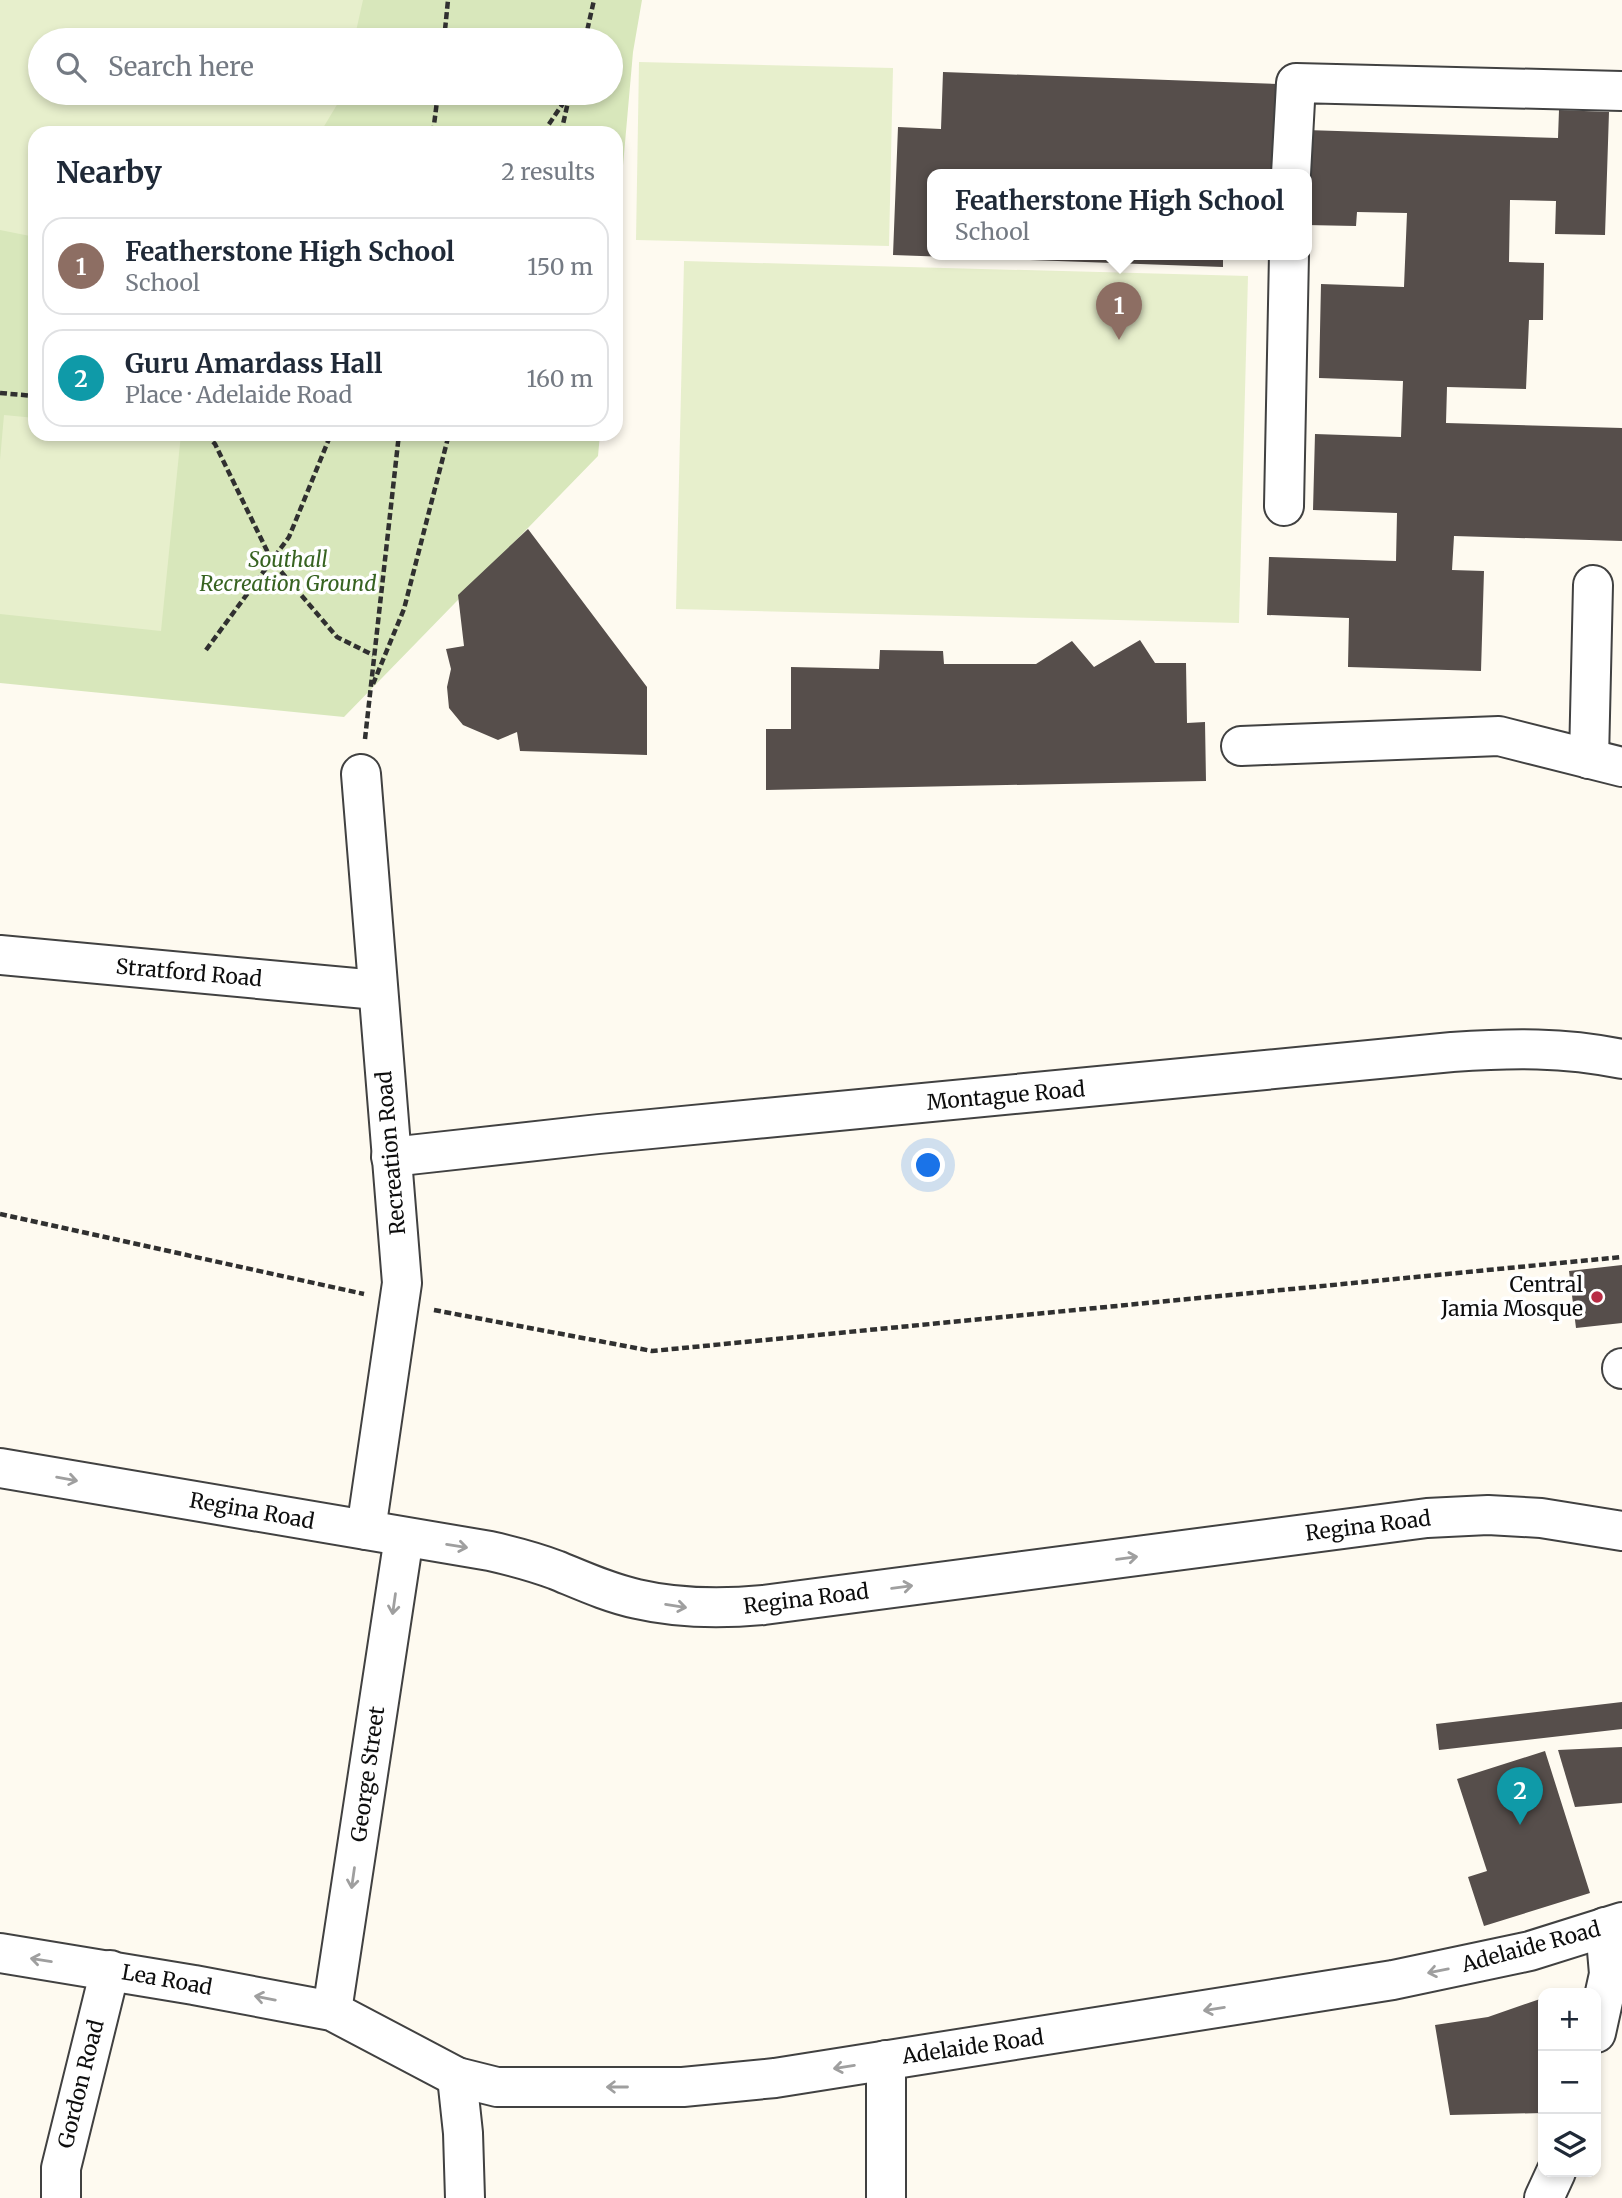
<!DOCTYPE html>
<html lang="en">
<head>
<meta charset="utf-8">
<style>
	:root { --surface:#fff; --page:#f6f6f7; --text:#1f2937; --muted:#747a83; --line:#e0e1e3; --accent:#2563eb }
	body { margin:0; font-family:Merriweather,serif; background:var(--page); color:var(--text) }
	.controls { position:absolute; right:21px; bottom:21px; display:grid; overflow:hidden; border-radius:14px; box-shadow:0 4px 10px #0003 }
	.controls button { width:63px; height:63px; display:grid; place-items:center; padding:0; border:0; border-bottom:2px solid var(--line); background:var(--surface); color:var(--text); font:35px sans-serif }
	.you { position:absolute; left:929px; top:1166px; width:24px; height:24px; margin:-18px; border:5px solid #fff; border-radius:50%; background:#1a73e8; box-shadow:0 0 0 10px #1a73e833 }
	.badge { display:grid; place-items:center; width:46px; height:46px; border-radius:50%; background:var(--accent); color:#fff; font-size:23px; font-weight:700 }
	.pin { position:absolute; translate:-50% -58px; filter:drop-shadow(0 2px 4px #0008) }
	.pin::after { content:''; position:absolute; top:37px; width:24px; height:21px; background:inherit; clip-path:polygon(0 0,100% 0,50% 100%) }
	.popup { position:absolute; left:927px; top:169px; width:385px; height:91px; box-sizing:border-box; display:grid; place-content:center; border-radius:14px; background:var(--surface); filter:drop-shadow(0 2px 5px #0005); font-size:23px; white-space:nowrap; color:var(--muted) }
	.popup b { font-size:26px; color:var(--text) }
	.popup::after { content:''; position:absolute; left:50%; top:100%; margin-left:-14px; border:14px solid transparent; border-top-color:var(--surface) }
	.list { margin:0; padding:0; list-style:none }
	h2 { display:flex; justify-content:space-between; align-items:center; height:91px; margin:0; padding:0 28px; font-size:30px }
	h2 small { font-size:23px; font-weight:400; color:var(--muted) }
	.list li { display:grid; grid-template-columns:46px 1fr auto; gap:21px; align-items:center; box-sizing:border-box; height:98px; margin:0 14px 14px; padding:0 14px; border:2px solid var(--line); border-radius:21px }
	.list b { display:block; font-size:26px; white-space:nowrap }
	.list p { margin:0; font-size:23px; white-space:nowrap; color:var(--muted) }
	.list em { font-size:23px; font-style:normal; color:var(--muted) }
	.icon { flex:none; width:38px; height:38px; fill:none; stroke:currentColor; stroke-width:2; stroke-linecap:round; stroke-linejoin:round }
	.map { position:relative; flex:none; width:1622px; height:2198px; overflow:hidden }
	.search { position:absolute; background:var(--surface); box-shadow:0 4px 10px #0003; left:28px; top:28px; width:595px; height:77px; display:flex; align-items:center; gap:18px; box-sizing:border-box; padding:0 24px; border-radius:38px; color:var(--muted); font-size:26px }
	.panel { position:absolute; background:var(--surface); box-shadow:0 4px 10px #0003; left:28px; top:126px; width:595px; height:315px; border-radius:21px }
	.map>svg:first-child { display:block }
</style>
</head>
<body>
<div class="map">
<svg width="1622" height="2198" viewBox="0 0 1622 2198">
	<rect width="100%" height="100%" fill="#fefaf0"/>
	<path fill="#d8e7bb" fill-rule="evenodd" d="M0,0H642L633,52L616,245V133H35V434H600L598,456L344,717L0,683ZM40,40H611V93H40Z"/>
	<g fill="#e7efcc">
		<path d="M0,0H363L354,40H40V93H341L338,103L320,133H35V237L0,230Z"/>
		<path d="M639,62L893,68L889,246L636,240Z"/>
		<path d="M684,261L1248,276L1239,623L676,609Z"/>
		<path d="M4,415L35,418V434H181L161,631L0,614V460Z"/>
	</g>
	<g fill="#564e4b">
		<path d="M943,72L1279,84L1276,174H932V254H1223V267L893,255L898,127L941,129Z"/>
		<path d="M1559,110L1609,112L1605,235L1555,234L1556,201L1510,200L1509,262L1544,263L1543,320H1529L1526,389L1447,387L1446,423L1622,428V541L1454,536L1452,570L1484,571L1481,671L1348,667L1349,618L1267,615L1269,557L1396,561L1397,513L1313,510L1315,434L1401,437L1403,381L1319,378L1321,284L1404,287L1407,213L1357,212L1356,226L1306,225V130L1558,138Z"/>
		<path d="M528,529L647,687V755L520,751L517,732L498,740L463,725L449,708L447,687L451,669L446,649L464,646L458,595Z"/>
		<path d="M1140,640L1155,663H1186L1187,723L1205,722L1206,781L766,790V729H791V667L879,669L880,650L943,651L944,664H1036L1072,641L1094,667Z"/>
		<path d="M1622,1265V1323L1576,1328L1569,1271Z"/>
		<path d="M1622,1702V1729L1439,1750L1436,1724Z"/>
		<path d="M1622,1747V1803L1575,1807L1558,1750Z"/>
		<path d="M1545,1751L1590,1893L1484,1926L1468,1877L1487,1871L1457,1779Z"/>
		<path d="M1543,1998V2113L1450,2115L1435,2025L1488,2017Z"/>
	</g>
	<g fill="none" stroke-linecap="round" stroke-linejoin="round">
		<defs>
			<g id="minor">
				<path d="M1291,174L1296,83L1622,91"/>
				<path d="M1284,506L1289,254"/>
				<path d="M1241,746L1499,736L1622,767"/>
				<path d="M1589,759L1593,585"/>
				<path d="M361,774L402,1283L366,1530"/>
				<path d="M0,955L377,990"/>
				<path d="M391,1157L599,1134L1452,1052C1512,1048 1563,1047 1622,1059"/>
				<path d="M1622,1368V1369"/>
				<path d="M0,1468L490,1551C512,1556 535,1562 556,1570C583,1581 609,1593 637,1599C680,1609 721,1609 764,1605L1427,1518L1488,1515L1541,1518L1622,1531"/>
				<path d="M0,1953L194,1985L332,2011L457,2077L497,2087H683L775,2078L1393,1980L1530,1951L1622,1922"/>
				<path d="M332,2011L404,1537"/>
				<path d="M1596,2033L1609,1974L1605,1927"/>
				<path d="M457,2077L463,2133L465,2198"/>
				<path d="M61,2198V2168L110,1970"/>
				<path d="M886,2198V2060"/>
				<path d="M1544,2198L1556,2172"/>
			</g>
		</defs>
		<use href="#minor" stroke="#414141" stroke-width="42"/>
		<g stroke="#303030" stroke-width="4.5" stroke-dasharray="7 3.5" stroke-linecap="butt">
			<path d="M444,40L448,0"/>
			<path d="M585,40L594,0"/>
			<path d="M433,133L438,93"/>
			<path d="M543,133L570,93"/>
			<path d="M561,133L568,102"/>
			<path d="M0,393L35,396"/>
			<path d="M206,434L215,444L272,561L337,637L373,655"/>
			<path d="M206,650L289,537L331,434"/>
			<path d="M373,684L404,609L449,434"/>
			<path d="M365,739L399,434"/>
			<path d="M0,1214L364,1294"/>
			<path d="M434,1310L652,1351L1622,1257"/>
		</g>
		<use href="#minor" stroke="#fff" stroke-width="38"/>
	</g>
	<defs><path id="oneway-shaft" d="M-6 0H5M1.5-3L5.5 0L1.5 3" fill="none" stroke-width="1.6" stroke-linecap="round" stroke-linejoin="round" transform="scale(1.75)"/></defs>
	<g stroke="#9f9f9f">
		<use href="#oneway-shaft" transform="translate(67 1479) rotate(10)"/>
		<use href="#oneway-shaft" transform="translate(457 1546) rotate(9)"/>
		<use href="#oneway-shaft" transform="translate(1127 1558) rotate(-8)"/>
		<use href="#oneway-shaft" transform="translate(902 1587) rotate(-7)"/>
		<use href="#oneway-shaft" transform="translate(394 1604) rotate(98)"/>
		<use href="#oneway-shaft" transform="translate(676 1606) rotate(9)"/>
		<use href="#oneway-shaft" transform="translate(353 1878) rotate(98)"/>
		<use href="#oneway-shaft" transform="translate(41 1960) rotate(-171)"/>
		<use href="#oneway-shaft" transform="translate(1438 1971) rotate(169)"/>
		<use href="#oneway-shaft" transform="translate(265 1998) rotate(-169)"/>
		<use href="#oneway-shaft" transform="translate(1214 2009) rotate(171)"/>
		<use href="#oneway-shaft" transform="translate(844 2067) rotate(171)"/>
		<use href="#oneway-shaft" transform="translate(617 2087) rotate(180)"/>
	</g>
	<circle fill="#b82d45" stroke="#fff" stroke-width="2.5" cx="1597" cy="1297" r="7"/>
	<g text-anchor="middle" stroke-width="7" stroke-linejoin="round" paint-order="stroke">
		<g font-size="21" font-style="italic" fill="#376321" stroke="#fff">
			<text x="288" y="567">Southall<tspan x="288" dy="24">Recreation Ground</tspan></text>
		</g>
		<g font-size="21" fill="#0e0e0e" stroke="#fff">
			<text transform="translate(189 973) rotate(5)" y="7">Stratford Road</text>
			<text transform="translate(1006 1096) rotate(-5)" y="7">Montague Road</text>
			<text transform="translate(391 1153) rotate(-95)" y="7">Recreation Road</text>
			<text transform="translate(252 1511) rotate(10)" y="7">Regina Road</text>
			<text transform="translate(1368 1526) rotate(-7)" y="7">Regina Road</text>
			<text transform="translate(806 1599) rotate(-7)" y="7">Regina Road</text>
			<text transform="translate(368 1774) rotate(-82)" y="7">George Street</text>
			<text transform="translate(1531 1947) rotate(-15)" y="7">Adelaide Road</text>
			<text transform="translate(167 1980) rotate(10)" y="7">Lea Road</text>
			<text transform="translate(973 2047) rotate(-8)" y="7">Adelaide Road</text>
			<text transform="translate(81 2084) rotate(-76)" y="7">Gordon Road</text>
		</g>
		<g font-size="21" fill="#0e0e0e" stroke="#fff" text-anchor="end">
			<text x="1583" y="1292">Central<tspan x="1583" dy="24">Jamia Mosque</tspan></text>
		</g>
	</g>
</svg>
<div class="controls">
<button>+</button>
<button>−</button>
<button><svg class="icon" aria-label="layers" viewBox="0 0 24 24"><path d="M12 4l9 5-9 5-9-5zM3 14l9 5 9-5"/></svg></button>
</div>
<div class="you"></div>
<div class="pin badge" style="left:1119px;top:340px;background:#8d6e63">1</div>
<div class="popup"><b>Featherstone High School</b>School</div>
<div class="pin badge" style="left:1520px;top:1825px;background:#0f9aa8">2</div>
<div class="search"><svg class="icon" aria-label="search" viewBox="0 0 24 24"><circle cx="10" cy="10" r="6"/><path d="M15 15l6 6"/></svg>Search here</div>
<section class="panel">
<h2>Nearby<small>2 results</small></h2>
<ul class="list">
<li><span class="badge" style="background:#8d6e63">1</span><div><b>Featherstone High School</b><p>School</p></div><em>150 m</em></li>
<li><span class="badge" style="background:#0f9aa8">2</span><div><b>Guru Amardass Hall</b><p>Place · Adelaide Road</p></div><em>160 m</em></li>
</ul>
</section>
</div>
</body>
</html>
